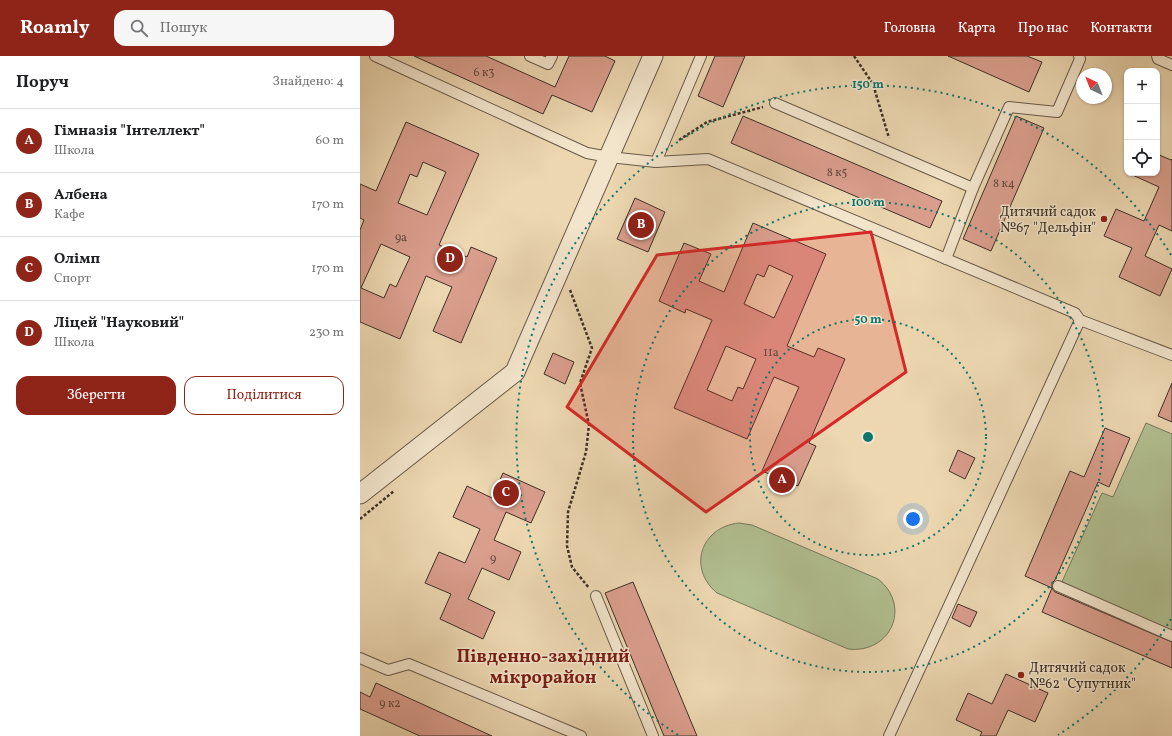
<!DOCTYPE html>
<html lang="uk">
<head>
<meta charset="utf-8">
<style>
	:root { --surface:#fff; --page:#f6f6f6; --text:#202124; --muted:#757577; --line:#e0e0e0; --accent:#8f2418 }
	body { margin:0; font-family:Vollkorn,serif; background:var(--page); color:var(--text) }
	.controls { position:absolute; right:12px; top:12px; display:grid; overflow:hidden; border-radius:8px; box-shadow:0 1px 3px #0004 }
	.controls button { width:36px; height:36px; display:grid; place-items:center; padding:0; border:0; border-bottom:1px solid var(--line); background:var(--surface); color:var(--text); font:20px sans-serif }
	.compass { position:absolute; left:716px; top:12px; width:36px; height:36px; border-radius:50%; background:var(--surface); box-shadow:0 1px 3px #0004; rotate:317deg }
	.you { position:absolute; left:553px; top:463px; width:14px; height:14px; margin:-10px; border:3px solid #fff; border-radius:50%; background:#1a73e8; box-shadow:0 0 0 6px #1a73e833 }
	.badge { display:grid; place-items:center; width:26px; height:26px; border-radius:50%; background:var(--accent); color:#fff; font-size:13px; font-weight:700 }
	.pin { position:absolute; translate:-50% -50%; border:2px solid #fff; box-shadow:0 1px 4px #0006 }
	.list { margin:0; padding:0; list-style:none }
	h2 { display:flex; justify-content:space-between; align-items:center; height:52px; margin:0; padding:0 16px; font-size:17px }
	h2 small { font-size:13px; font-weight:400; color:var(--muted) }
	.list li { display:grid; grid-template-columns:26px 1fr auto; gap:12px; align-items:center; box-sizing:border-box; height:64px; padding:0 16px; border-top:1px solid var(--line) }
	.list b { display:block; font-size:15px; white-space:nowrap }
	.list p { margin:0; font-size:13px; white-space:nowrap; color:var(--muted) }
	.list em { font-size:13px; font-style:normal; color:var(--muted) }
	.actions { display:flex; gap:8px; padding:12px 16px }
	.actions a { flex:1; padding:9px 0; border:1px solid var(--accent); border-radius:12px; text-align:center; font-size:14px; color:var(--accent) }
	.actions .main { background:var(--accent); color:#fff }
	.icon { flex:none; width:22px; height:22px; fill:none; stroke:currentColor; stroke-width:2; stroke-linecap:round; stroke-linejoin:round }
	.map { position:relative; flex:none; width:812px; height:680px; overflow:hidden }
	header { display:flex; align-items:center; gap:24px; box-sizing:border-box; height:56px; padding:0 20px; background:var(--accent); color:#fff }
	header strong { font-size:19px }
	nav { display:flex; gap:22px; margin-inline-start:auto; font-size:14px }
	.search { width:280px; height:36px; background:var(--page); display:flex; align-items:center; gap:10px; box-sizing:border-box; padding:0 14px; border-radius:12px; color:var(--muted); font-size:15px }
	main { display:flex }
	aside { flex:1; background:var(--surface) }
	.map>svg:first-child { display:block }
</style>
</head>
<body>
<header>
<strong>Roamly</strong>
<div class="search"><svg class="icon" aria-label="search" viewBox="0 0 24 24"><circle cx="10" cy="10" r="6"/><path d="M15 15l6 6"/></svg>Пошук</div>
<nav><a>Головна</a><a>Карта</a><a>Про нас</a><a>Контакти</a></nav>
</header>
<main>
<aside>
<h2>Поруч<small>Знайдено: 4</small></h2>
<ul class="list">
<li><span class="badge">A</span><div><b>Гімназія &quot;Інтеллект&quot;</b><p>Школа</p></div><em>60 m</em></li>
<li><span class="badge">B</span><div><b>Албена</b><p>Кафе</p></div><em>170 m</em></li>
<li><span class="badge">C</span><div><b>Олімп</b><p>Спорт</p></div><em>170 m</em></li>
<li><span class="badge">D</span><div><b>Ліцей &quot;Науковий&quot;</b><p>Школа</p></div><em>230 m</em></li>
</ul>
<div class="actions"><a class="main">Зберегти</a><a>Поділитися</a></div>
</aside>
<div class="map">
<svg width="812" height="680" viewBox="0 0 812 680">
	<rect width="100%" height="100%" fill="#ecd7b1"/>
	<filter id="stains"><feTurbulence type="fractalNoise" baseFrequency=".005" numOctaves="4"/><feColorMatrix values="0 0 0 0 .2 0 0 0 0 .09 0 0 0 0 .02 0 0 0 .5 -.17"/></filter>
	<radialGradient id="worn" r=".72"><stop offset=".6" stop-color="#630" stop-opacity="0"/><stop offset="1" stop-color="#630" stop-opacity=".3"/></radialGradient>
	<g fill="#b1bf91" stroke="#76785c">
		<path d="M786,367L812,378V576L701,528L742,437L753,441Z"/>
		<path d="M379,467L392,469L518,523C552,550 531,598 488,593L357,537C327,512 341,471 379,467Z"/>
	</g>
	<g fill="#da9e8d" stroke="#3c3027" fill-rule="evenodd">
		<path d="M54,0H126L195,31L209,0H245L255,5L232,56L192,39L183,58Z"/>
		<path d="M355,0H385L363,51L338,40Z"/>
		<path d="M588,0H667L682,6L669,36Z"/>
		<path d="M383,60L582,145L570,172L371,87Z"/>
		<path d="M656,60L684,72L631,195L603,183Z"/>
		<path d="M46,66L119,98L79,189L107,201L111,191L137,202L101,287L73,275L92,231L66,220L40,283L0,266V174L4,164L0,162V128L16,135ZM63,106L86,116L67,159L38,147L50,118L57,121ZM21,188L50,201L36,231L30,228L24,242L1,232Z"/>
		<path d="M797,98L811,104L812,103V175L799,169L785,200L812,213L800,240L759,221L772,192L744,180L756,153L784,165L799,131L768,117H797Z"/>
		<path d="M275,142L305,156L288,196L257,183Z"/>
		<path d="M393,167L466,198L427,290L454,301L458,292L485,303L449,387L456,390L438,430L402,415L439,331L414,321L387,383L314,352L352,264L326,253L325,257L299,245L324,187L351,198L339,225L364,236ZM409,209L433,220L414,262L384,248L397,218L404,221ZM366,290L396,303L383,333L378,331L372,345L347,334Z"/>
		<path d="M193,297L214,306L205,328L184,318Z"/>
		<path d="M812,327V366L798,360Z"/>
		<path d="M745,372L770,382L749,431L738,426L695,524L692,527V532L665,520L710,415L724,421Z"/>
		<path d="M598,394L615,402L605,423L589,415Z"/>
		<path d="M143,417L185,436L171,467L146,456L134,484L161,496L149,524L122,512L108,543L135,556L123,583L80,563L91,538L65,527L79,496L105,507L120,473L93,461L107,430L132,442Z"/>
		<path d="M273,526L337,680H304L245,537Z"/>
		<path d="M692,532L695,536L812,586V612L682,556Z"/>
		<path d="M598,548L617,556L610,571L592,562Z"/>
		<path d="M646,618L688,637L675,666L648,654L636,680H620L622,676L596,664L608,637L632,648Z"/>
		<path d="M16,627L132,680H60L0,653V636L10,641Z"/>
	</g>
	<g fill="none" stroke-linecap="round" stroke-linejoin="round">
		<defs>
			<g id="lane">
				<path d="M15,0L227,97L249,101L296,106L348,103L715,257L720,264L812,299"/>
				<path d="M170,0L188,8L192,0"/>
				<path d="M797,0L798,3L812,9"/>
				<path d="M415,47L613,132"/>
				<path d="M296,106L341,0"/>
				<path d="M586,203L613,132L649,51L697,56L720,3L719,0"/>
				<path d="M698,530L812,580"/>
				<path d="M236,540L293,680"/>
				<path d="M0,602L28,614L49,608L221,680"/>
				<path d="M529,680L720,264"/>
			</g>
			<path id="street" d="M0,438L155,316L293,0"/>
		</defs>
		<use href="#lane" stroke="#685a4a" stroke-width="12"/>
		<use href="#street" stroke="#685a4a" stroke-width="21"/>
		<g stroke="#3c3027" stroke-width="2.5" stroke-dasharray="3 2" stroke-linecap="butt">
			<path d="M494,0L513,28L529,82"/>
			<path d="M319,84L347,66L403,51"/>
			<path d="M210,234L232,292L220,327L229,369L226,396L208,456L207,490L212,511L229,532"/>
			<path d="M0,463L34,435"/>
		</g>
		<use href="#lane" stroke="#f3e5cc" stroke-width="10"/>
		<use href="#street" stroke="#f3e5cc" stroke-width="19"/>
	</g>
	<path fill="#d62828" fill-opacity="0.2" stroke="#d62828" stroke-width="3" stroke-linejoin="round" d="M511,176L546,316L346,456L207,351L297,199Z"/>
	<g fill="none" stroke="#0f766e" stroke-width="2" stroke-dasharray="2 4">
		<circle cx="508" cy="381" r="118"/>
		<circle cx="508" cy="381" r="235"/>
		<path d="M811 563A353 353 0 0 1 698 679M318 679A353 353 0 1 1 811 199"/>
	</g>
	<g fill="#8f2418" stroke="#f3e5cc" stroke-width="1.5">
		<circle cx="744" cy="163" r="4"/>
		<circle cx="661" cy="619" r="4"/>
	</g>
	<g text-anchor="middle" stroke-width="3" stroke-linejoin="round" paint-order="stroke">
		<g font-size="12" fill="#644c40">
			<text x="124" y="20">6 к3</text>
			<text x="477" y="120">8 к5</text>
			<text x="644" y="131">8 к4</text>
			<text x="41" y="185">9а</text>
			<text x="411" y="300">11а</text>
			<text x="133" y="506">9</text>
			<text x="30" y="651">9 к2</text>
		</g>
		<g font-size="14" fill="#3c3027" stroke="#f3e5cc" text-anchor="end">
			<text x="736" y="160">Дитячий садок<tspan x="736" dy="16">№67 "Дельфін"</tspan></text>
			<text x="669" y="616" text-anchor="start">Дитячий садок<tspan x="669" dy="16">№62 "Супутник"</tspan></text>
		</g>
		<g font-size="18" font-weight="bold" fill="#7a1f14" stroke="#f3e5cc">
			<text x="183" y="606">Південно-західний<tspan x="183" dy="21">мікрорайон</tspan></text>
		</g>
	</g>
	<circle cx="508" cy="381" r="6" fill="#0f766e" stroke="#f3e5cc" stroke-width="2"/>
	<g font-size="12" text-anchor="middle" font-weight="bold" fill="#0f766e" stroke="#f3e5cc" stroke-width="3" stroke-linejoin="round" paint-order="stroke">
		<text x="508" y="32">150 m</text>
		<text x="508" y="150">100 m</text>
		<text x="508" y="267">50 m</text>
	</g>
	<rect width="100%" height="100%" filter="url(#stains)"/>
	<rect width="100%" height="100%" fill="url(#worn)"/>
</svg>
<div class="controls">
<button>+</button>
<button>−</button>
<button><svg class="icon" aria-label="locate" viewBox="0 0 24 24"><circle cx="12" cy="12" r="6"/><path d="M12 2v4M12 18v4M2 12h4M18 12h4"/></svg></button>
</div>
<svg class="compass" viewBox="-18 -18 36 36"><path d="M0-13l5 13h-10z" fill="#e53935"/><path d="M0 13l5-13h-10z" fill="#757577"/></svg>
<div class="you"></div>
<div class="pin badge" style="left:422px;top:424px">A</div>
<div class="pin badge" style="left:281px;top:169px">B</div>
<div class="pin badge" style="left:146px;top:437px">C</div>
<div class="pin badge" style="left:90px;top:203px">D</div>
</div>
</main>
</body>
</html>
